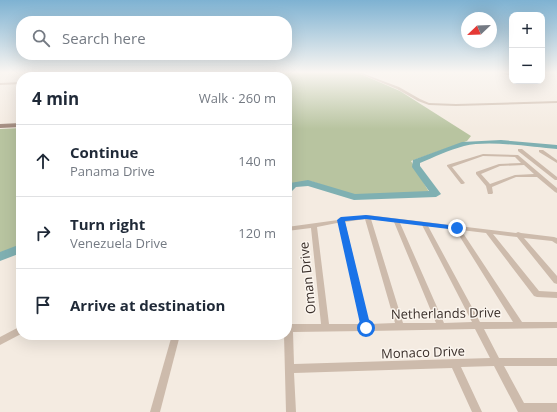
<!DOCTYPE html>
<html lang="en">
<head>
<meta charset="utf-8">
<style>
	:root { --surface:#fff; --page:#f2f2f3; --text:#1f2937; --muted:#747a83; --line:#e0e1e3 }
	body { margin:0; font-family:"Open Sans",sans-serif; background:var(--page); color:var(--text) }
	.controls { position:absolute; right:12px; top:12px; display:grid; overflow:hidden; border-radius:8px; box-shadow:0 4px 16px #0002 }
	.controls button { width:36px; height:36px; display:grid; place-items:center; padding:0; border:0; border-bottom:1px solid var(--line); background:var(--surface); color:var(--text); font:20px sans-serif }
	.compass { position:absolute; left:461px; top:12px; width:36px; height:36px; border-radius:50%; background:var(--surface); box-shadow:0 4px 16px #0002; rotate:247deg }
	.stop { position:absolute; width:12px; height:12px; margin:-9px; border:3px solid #1a73e8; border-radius:50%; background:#fff }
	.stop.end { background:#1a73e8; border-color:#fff; box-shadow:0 1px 4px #0008 }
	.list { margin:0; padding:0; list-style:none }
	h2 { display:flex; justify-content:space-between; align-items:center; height:52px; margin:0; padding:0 16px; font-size:17px }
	h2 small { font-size:13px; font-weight:400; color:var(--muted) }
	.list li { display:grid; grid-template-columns:26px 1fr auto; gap:12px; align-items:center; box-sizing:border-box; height:72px; padding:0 16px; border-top:1px solid var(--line) }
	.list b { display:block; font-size:15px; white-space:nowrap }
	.list p { margin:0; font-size:13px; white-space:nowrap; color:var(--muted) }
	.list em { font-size:13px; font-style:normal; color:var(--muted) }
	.icon { flex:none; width:22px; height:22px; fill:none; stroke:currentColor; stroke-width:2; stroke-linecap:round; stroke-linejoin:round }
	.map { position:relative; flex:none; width:557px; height:412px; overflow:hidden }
	.search { position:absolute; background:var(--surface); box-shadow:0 4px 16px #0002; left:16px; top:16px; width:276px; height:44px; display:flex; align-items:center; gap:10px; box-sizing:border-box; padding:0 14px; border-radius:16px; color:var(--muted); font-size:15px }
	.panel { position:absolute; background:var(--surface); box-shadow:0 4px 16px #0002; left:16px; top:72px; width:276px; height:268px; border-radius:16px }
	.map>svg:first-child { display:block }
</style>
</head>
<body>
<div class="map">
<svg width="557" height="412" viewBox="0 0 557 412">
	<rect width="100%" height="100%" fill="#f4ebe1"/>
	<g fill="#b8c4a0">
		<path d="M227,72H356L400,91L471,136L467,141L411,161L429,192L354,195L310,181L290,184L287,187V77H210L208,75Z"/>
		<path d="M21,128V247L0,255V129Z"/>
	</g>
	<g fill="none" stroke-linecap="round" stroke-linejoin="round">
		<g fill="#7fb0b2" fill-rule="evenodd">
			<path d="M501,140L557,145V149C531,147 489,140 464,146C449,150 434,157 420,163V166L441,194L436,197L354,200L308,186L296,187L290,193L287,194V186L290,183L308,180L355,194L429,191L412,167L413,160L462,142Z"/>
			<path d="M21,244V253L0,261V252Z"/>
		</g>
		<g fill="#cdbbac" fill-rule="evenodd">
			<path d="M356,72H359L399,87L420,99L429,103L456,104L557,101V103L456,106L429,105L418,101L397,89Z"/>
			<path d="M497,72H500L512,74V76Z"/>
			<path d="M511,78H512V81H511L510,80Z"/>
			<path d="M21,82V84L0,85V83Z"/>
			<path d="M518,149H522L557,177V180H555L518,151Z"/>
			<path d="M539,150H543L557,160V163L539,152Z"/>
			<path d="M483,154L518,155L557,188V193L555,192L537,177H516L492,187L493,193L492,194H488L486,186L476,174V172L499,164L521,163L515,157L483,156L452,167L465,183L463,184H461L447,166V165ZM524,165L534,174L515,175L490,184L481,174L500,166Z"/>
			<path d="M367,215L516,233L518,232L521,233L554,237L557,238V244L555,243L552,241L524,238L557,276V284L554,283L517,237L493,234L539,291L557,292V298L537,297L534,296L486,233L461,230L522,322H557V328L484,329L499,358H557V366H504L524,403H557V412H518L494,366L461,367L482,412H472L452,368L294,373L296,412H286L284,335H287V280L290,281L291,283L292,324H321L311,228L287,231V227L338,220L339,218L341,217L344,219ZM365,219L395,323L369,324L345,222ZM371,219L394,222L436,323H403ZM337,223H339L361,324H329L317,227ZM400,223L422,225L472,322L444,323ZM428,226L455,229L513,322H480ZM475,329L490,358L294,364L293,332L364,331L366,332L369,331Z"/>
			<path d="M21,326V334L0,345V337Z"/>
			<path d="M172,335H180L160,412H150Z"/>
		</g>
		<g fill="#a18a7d" fill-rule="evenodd">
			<path d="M211,72H218L191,77H182Z"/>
			<path d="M21,123V127L0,128V124Z"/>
		</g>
	</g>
	<linearGradient id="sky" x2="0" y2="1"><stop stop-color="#7eb2d2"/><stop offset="0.56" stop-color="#faf6f2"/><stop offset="1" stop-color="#faf6f2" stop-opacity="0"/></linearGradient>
	<rect width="557" height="129" fill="url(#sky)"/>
	<path fill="#1a73e8" d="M366,215L457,226L460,228L457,230L366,219L345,221L371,328L369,330L366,332L362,330L361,328L337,220L341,217Z"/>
	<g text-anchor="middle" stroke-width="3" stroke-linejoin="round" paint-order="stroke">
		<g font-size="13" fill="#3b302b" stroke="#fbf5ee">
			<text transform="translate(307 278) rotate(-96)" y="5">Oman Drive</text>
			<text transform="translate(446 313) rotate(-1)" y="5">Netherlands Drive</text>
			<text transform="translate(423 352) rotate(-2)" y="5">Monaco Drive</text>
		</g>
	</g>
</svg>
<div class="controls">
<button>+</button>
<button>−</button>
</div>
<svg class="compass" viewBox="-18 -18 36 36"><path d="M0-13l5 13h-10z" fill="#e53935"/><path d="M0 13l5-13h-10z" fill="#747a83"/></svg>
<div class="stop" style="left:366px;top:328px"></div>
<div class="stop end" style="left:457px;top:228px"></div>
<div class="search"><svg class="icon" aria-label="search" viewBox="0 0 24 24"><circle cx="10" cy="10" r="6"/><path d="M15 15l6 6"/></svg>Search here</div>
<section class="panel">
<h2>4 min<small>Walk · 260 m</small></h2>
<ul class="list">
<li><svg class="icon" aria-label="ahead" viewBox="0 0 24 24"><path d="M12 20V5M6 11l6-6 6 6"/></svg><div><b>Continue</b><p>Panama Drive</p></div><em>140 m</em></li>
<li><svg class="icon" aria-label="right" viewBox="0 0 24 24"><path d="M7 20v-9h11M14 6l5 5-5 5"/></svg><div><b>Turn right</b><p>Venezuela Drive</p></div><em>120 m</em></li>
<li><svg class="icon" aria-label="arrive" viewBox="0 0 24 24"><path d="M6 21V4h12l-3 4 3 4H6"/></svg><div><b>Arrive at destination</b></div></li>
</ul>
</section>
</div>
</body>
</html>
